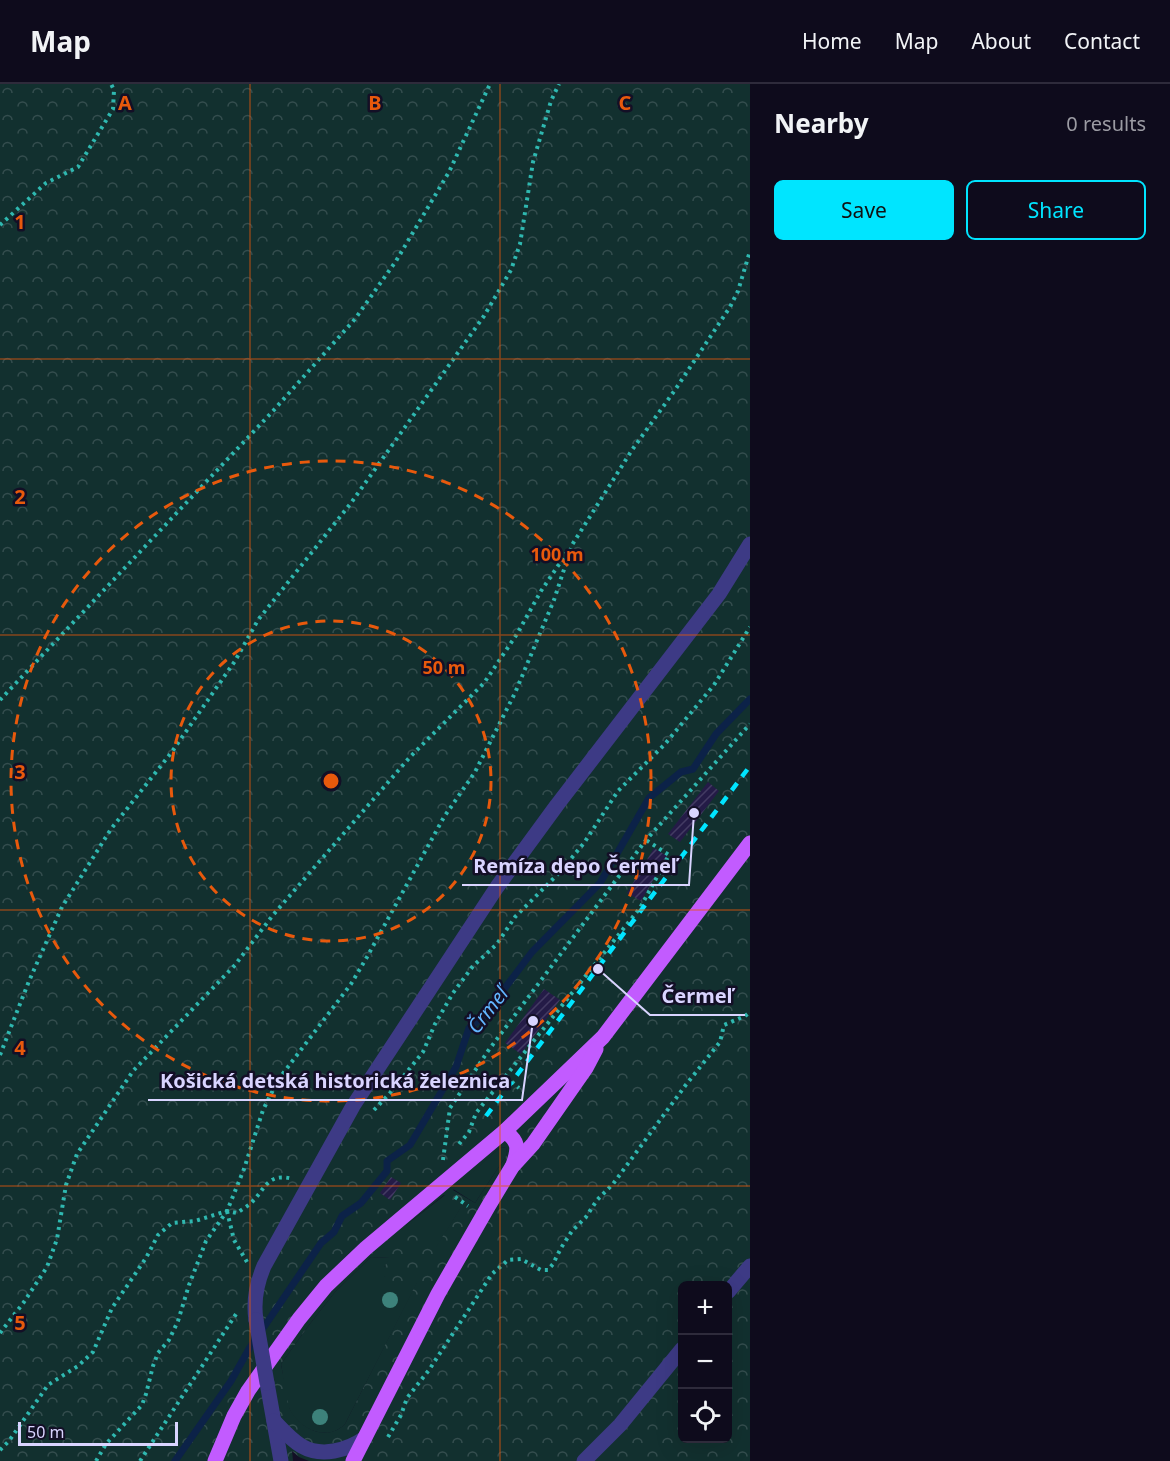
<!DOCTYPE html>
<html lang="en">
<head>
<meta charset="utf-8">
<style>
	:root { --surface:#0e0b1c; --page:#1c1929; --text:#f1f3f6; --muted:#9b9ba3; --line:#2e2b3b; --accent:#00e5ff }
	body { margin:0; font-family:"Noto Sans",sans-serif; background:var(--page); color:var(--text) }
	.controls { position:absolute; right:18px; bottom:18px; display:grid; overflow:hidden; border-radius:9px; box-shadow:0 6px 24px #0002 }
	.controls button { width:54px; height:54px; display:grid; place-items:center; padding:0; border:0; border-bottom:2px solid var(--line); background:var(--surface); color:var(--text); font:30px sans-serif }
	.scale { position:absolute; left:18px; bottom:15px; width:160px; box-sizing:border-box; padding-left:6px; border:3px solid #d9d4ff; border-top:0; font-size:16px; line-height:21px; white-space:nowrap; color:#d9d4ff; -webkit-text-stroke:4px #130f26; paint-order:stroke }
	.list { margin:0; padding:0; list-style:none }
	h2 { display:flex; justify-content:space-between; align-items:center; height:78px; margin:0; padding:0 24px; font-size:26px }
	h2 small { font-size:20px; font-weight:400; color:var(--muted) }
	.actions { display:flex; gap:12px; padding:18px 24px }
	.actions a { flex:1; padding:14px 0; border:2px solid var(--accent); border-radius:9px; text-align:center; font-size:21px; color:var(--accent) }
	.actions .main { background:var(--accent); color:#111 }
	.icon { flex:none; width:33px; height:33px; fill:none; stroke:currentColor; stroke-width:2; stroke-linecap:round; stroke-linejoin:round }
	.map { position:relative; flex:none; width:750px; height:1377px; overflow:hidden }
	header { display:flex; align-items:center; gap:36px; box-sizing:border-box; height:84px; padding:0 30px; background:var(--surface); border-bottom:2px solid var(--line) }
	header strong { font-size:28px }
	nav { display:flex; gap:33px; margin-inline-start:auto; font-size:21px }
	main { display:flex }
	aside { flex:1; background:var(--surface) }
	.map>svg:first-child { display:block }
</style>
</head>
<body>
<header>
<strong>Map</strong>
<nav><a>Home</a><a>Map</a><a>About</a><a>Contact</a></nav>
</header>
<main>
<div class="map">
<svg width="750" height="1377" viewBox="0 0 750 1377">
	<defs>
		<pattern id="forest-crowns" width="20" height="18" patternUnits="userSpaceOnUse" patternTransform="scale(1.5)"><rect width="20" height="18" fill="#12302f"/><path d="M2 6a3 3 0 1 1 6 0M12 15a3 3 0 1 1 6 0" fill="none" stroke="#344d4e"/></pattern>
		<pattern id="building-hatch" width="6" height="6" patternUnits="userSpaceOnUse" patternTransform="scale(1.5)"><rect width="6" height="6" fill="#241b47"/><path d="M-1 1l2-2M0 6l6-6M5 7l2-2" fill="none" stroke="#433b63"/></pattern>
	</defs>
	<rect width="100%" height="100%" fill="#130f26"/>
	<g fill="#12302f">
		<path d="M501,1063L506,1064L507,1069L506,1072L475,1119L453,1105Z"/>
		<path d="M445,1111L462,1122L436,1164L406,1141Z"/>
		<path d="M371,1173L391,1174L384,1183V1192L418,1197L345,1340C328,1358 300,1346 290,1326C284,1315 284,1294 281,1280L309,1241L335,1208Z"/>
	</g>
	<path fill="url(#forest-crowns)" fill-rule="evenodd" d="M0,0H750V1377H309L299,1373L292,1367L293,1377H0ZM501,1063L506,1064L507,1069L506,1072L475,1119L453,1106ZM444,1111L461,1123L436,1163C425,1146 424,1149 406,1141ZM371,1173L390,1174L384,1183V1192C395,1200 405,1200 417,1198L345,1340C326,1359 298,1344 289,1323L281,1280L309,1241L335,1208ZM682,1202H728V1354H682Z"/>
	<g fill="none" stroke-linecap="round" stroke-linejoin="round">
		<path stroke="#0c2248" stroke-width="7" d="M175,1377L231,1297L249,1265L321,1159L334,1148L342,1132L361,1119L387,1087V1077L410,1061L456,983L469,944L484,932L532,868L600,799L649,714L681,688L693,685L716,650L750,615"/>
	</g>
	<g fill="url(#building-hatch)">
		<path d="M708,698L719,707L680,758L668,750Z"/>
		<path d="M654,764L667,772L641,817L627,809Z"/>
		<path d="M544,905L560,916L521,970L505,959Z"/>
		<path d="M391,1093L401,1099L390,1116L380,1109Z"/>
	</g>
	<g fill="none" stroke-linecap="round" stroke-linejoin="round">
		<g stroke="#2fb8b0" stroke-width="4" stroke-dasharray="3 4.5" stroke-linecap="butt">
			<path d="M0,141L46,99L78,83L113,25L114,6L111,0"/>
			<path d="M0,616L273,327L355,235L396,177L449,88L490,0"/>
			<path d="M0,971L29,897L62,823L111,745L171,669L235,577L258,536L351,419L484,232L511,186L520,160L533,78L551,17L559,0"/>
			<path d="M506,993L519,1004"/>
			<path d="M374,1026L390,1009L423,968L435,940L453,909L473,882L497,860L515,833L560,788L584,759L618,707L665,660L714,601L750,543"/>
			<path d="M459,1060L469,1048L476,1029L640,824L669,771L646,756"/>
			<path d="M443,1076L450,1024L488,967L646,756L750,640"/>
			<path d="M455,1113L468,1122"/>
			<path d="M227,1127L234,1156L247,1178"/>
			<path d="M0,1249L24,1218L47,1183L57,1155L66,1101L77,1070L133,987L235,881L273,831L410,673L484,599L517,550L541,507L568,467"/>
			<path d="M388,1353L401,1331L407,1314L429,1286L492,1190L508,1176L521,1175L541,1186H548L553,1180L561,1164L572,1147L586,1133L597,1116L613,1100L685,1002L720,958L724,941L745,932L750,928"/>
			<path d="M0,1366L9,1357L48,1301L78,1282L93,1268L112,1224L146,1174L158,1151L172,1139L195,1137L227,1127L237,1129C241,1126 246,1123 250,1120C266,1105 267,1088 293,1095"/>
			<path d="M96,1377L106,1360L142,1321L146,1310L153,1282L158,1269L169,1256L178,1237L189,1201L206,1157L227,1127L244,1085L263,1026L278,996L351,900L367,873L444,733L475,688L515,609L533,566L554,516L572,461L632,366L675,306L730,223L738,207L750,167"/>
			<path d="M140,1377L238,1227"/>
		</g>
		<g stroke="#3d3a85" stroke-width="15">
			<path d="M728,1208L750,1182"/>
			<path d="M256,1236C253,1217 256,1201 264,1182L353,1022L497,803L557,721L719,510L750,460"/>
			<path d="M267,1299L281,1377"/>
			<path d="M274,1337C292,1356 305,1372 334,1367C346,1365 355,1361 365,1354"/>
			<path d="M584,1377L620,1341L682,1265"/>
		</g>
		<g stroke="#c25bff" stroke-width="15">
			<path d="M505,1047C519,1058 519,1064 513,1081"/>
			<path d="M215,1377L234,1332L248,1307L299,1235L326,1202L366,1164L505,1047L603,953L750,759"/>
			<path d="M353,1377L438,1210L489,1121L512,1083L533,1060L586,984L596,965"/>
		</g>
		<path stroke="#00e5ff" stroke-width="4.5" stroke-dasharray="9 8" stroke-linecap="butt" d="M486,1032L750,682"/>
		<path stroke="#3d3a85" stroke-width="15" d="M256,1236L267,1299"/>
	</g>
	<g fill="#3d827b">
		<circle cx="390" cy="1216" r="8"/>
		<circle cx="320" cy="1333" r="8"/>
	</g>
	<path fill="none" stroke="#e8590c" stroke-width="1.5" stroke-opacity="0.55" d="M250,0V1377M500,0V1377M0,275H750M0,551H750M0,826H750M0,1102H750"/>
	<g fill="none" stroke="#e8590c" stroke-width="3" stroke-dasharray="10 8">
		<circle cx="331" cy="697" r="160"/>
		<circle cx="331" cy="697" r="320"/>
	</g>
	<g text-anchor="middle" stroke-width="5" stroke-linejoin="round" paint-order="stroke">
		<g font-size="20" font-style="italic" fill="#62b6ff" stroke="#130f26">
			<text transform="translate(488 926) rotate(-52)" y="7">Črmeľ</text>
		</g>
	</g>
	<g font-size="20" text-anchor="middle" font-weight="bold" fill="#e8590c" stroke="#130f26" stroke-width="5" stroke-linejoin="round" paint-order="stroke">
		<text x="125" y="26">A</text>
		<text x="375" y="26">B</text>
		<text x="625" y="26">C</text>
		<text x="20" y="145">1</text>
		<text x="20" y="420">2</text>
		<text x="20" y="695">3</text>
		<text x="20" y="971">4</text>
		<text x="20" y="1246">5</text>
	</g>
	<circle cx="331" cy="697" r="9" fill="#e8590c" stroke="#130f26" stroke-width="3"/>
	<g font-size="18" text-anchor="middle" font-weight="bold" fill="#e8590c" stroke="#130f26" stroke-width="5" stroke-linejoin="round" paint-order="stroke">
		<text x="557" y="477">100 m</text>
		<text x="444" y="590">50 m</text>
	</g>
	<path fill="none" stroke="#d9d4ff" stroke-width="2" d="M694 729L689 801H462M598 885L650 931H745M533 937L522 1016H148"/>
	<g fill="#d9d4ff" stroke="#130f26" stroke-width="2">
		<circle cx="694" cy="729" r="6"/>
		<circle cx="598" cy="885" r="6"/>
		<circle cx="533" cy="937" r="6"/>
	</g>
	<g font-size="20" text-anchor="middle" font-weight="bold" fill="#d9d4ff" stroke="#130f26" stroke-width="5" stroke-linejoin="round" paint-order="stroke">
		<text x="575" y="789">Remíza depo Čermeľ</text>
		<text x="697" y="919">Čermeľ</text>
		<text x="335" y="1004">Košická detská historická železnica</text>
	</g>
</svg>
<div class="controls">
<button>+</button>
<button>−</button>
<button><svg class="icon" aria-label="locate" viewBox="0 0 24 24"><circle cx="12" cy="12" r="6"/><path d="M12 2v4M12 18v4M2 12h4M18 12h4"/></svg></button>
</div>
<div class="scale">50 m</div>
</div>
<aside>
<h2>Nearby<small>0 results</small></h2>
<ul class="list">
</ul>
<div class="actions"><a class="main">Save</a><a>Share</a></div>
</aside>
</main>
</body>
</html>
